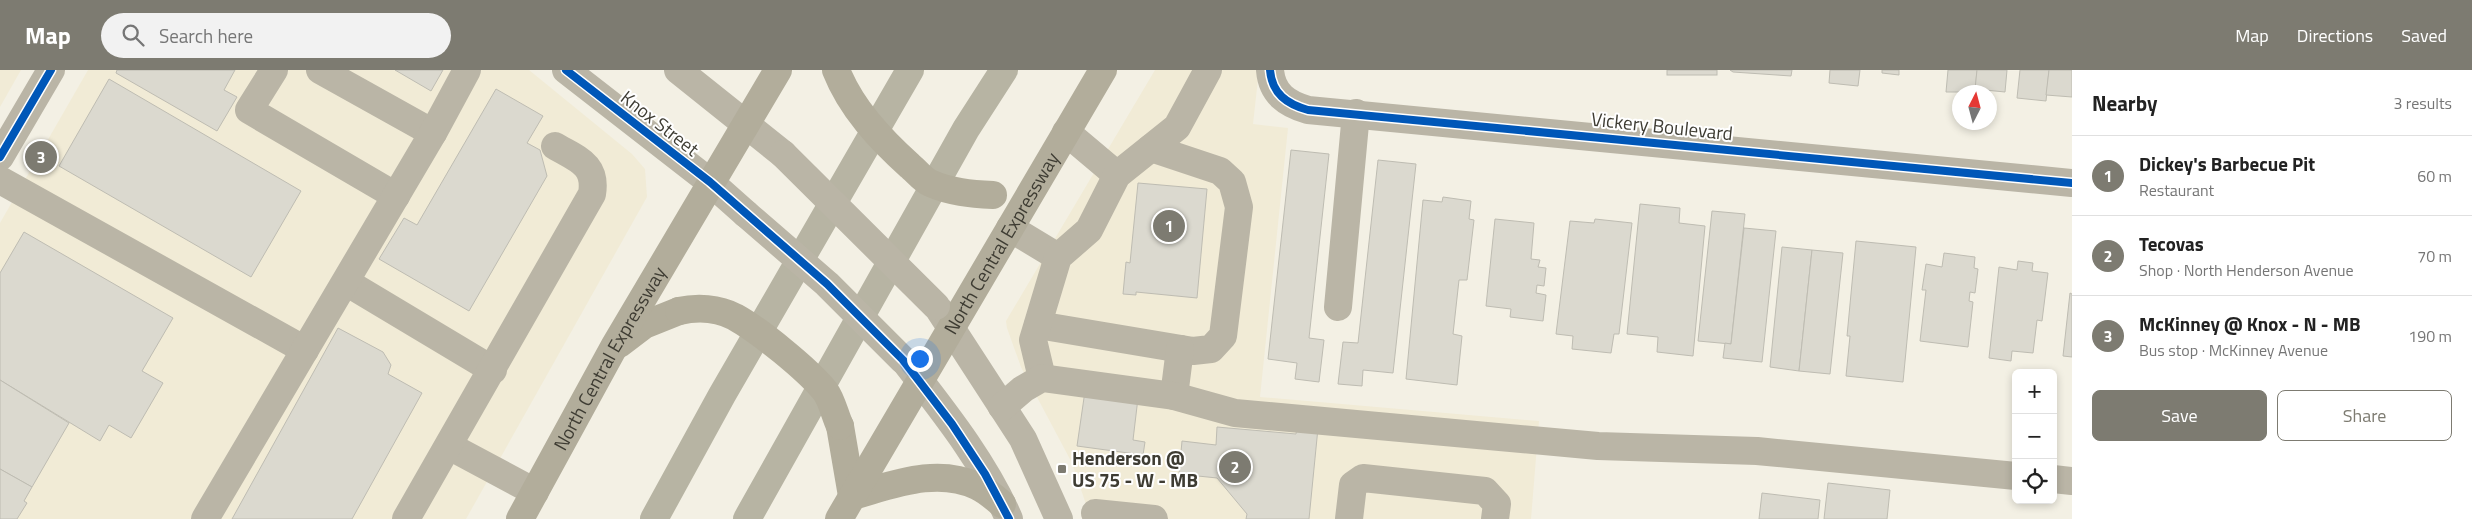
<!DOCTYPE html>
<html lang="en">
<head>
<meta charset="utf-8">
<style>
	:root { --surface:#fff; --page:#f2f2f2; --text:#222; --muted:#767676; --line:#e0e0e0; --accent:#7d7b71 }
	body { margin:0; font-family:"Titillium Web",sans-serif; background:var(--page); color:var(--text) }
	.controls { position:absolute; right:15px; bottom:15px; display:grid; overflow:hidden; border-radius:8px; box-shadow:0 2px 8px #0003 }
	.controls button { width:45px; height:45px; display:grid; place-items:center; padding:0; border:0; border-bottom:1px solid var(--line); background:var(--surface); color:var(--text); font:25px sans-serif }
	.compass { position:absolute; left:1952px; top:15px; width:45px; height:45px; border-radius:50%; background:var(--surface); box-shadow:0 2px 8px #0003; rotate:6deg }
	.you { position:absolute; left:919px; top:288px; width:18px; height:18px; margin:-12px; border:4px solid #fff; border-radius:50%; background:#1a73e8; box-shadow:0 0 0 8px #1a73e833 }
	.badge { display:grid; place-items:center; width:32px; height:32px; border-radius:50%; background:var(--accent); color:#fff; font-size:16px; font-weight:700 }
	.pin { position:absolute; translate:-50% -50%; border:2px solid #fff; box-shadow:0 1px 5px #0006 }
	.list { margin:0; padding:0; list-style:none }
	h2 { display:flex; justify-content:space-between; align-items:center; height:65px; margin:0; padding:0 20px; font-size:21px }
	h2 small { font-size:16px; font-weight:400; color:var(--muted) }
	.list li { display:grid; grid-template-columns:32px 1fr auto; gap:15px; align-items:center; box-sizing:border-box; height:80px; padding:0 20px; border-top:1px solid var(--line) }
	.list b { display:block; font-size:19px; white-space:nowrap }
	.list p { margin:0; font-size:16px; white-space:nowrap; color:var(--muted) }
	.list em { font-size:16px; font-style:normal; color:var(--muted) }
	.actions { display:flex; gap:10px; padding:15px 20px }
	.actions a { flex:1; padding:11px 0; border:1px solid var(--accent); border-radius:8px; text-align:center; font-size:18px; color:var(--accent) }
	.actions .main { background:var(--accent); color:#fff }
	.icon { flex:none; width:28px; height:28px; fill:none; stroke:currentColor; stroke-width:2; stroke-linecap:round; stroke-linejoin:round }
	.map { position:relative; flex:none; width:2072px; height:449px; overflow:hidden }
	header { display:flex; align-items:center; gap:30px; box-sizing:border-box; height:70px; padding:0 25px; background:var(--accent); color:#fff }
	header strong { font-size:24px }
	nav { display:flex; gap:28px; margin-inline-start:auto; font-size:18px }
	.search { width:350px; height:45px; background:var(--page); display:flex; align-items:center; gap:12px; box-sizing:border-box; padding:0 18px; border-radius:28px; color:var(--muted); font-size:19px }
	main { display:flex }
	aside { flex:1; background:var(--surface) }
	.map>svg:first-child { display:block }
</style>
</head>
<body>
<header>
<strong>Map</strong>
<div class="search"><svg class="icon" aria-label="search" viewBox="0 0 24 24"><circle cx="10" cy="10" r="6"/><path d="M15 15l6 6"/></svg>Search here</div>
<nav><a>Map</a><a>Directions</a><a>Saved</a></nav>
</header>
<main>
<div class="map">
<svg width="2072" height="449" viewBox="0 0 2072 449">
	<rect width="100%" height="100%" fill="#f3f0e4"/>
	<g fill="#f1ebd6">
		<path d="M0,0H21L0,37Z"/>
		<path d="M88,0H529L632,84L645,99L647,127L466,449H0V153Z"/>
		<path d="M1155,0H1259L1253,54L1288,58L1260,327L1539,351L1531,449H1091L1072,393L1021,297L1007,258L1006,251Z"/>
	</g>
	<g fill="#dbd9cf" stroke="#bebcb2">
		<path d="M117,0H235L224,20L237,27L217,61L116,3Z"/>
		<path d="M395,0H443L431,21Z"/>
		<rect x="1667" y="0" width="50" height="5"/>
		<path d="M1730,0H1792L1791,6L1733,2Z"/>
		<path d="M1830,0H1860L1858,16L1829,13Z"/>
		<path d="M1882,0H1899V5L1882,3Z"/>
		<path d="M1948,0H1977L1975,22H1946Z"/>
		<path d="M1977,0H2007L2005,22L1975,19Z"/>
		<path d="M2020,0H2049L2046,31L2017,28Z"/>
		<path d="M2049,0H2072V27L2046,25Z"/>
		<path d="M109,9L301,121L251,207L59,96Z"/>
		<path d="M496,19L543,46L527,73L540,80L547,106L469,241L379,189L404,148L417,155Z"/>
		<path d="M1291,80L1329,84L1309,268L1324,270L1319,312L1295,309L1297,293L1268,289Z"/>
		<path d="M1378,90L1416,94L1393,303L1363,300L1362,316L1338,314L1343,272L1358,273Z"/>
		<path d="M1138,113L1207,119L1197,228L1136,222V225L1123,224L1126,192L1130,193Z"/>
		<path d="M1443,127L1471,131L1469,149L1474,150L1467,210H1459L1453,264L1462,266L1457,315L1406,309L1423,130L1442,132Z"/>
		<path d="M1640,134L1680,138L1679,153L1705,156L1693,286L1657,282L1658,267L1627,264Z"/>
		<path d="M1712,141L1745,144L1731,274L1698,271Z"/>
		<path d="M1495,149L1534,153L1531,189L1540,190L1538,197L1546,198L1544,216L1537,215L1536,223L1546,225L1543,251L1510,247L1511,239L1486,236Z"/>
		<path d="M1595,149L1632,153L1619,264H1614L1611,283L1572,279L1573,266L1556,264L1570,151L1594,153Z"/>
		<path d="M1744,158L1776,161L1762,292L1723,288L1725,273L1731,274Z"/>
		<path d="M24,162L173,248L142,301L163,313L131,368L109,355L100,371L0,310V203Z"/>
		<path d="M1856,171L1916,177L1903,312L1846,306L1850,266H1847Z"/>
		<path d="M1782,177L1812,180L1799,301L1770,297Z"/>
		<path d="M1812,180L1843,183L1830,304L1799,301Z"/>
		<path d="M1944,183L1975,187L1974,198L1978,199L1975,223L1970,222L1969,231L1973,232L1968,277L1920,271L1926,220H1922L1926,194L1942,197Z"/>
		<path d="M2018,191L2033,193L2032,201L2048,203L2042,251L2037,250L2033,283L2012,281L2011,291L1989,288L1999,197L2017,200Z"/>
		<path d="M2070,223L2072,224V287L2063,286Z"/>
		<path d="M338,258L383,282L391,295L388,304L422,323L352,449H232Z"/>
		<path d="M0,310L69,353L32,417L0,399Z"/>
		<path d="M1085,321L1138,328L1133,370L1145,372L1143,385L1077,376Z"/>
		<path d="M1297,356L1318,358L1309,449H1246L1247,444L1217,408L1179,404L1182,371L1216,375L1217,357L1296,364Z"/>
		<path d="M0,399L32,417L24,431L27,433L17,449H0Z"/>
		<path d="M1828,413L1890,420L1887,449H1824Z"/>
		<path d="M1762,423L1820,430L1818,449H1759Z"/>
	</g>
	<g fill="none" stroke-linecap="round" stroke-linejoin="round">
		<g stroke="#bab5a6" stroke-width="28">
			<path d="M274,0L249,40L396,126"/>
			<path d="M320,0L433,63"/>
			<path d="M566,0L710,112L746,144"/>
			<path d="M678,0L783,84"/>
			<path d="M1270,0C1272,24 1287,34 1308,40L2072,113"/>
			<path d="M1066,62L1117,105"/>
			<path d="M0,87L51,0"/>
			<path d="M0,110L305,280"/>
			<path d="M1010,158L1058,187"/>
			<path d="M346,212L493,300"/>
			<path d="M1338,237L1356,43"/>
			<path d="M940,241L1023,369L1059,449"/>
			<path d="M1038,255L1193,281L1211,279L1223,266L1239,137L1232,112L1220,101L1151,78"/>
			<path d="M907,294C944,342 985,393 1009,449"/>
			<path d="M1042,308L1033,270L1058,187L1089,160L1117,105L1177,57L1208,0"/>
			<path d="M1174,326L1180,279"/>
			<path d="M1002,337L1023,319L1042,308L1174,326L1235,343L1598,376L1757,381L2016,406"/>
			<path d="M449,376L535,422"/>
			<path d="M2053,409L2072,411"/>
			<path d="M1095,443L1154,449"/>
			<path d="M205,449L433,63L467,0"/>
			<path d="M406,449L592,124C597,94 577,89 555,76"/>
			<path d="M1349,449L1353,415L1363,408L1485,421L1497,434L1495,449"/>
		</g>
		<g stroke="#b2ad9b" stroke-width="28">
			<path d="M619,274L644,255L679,241"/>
			<path d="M840,356L852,426"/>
			<path d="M852,426C893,415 936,397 977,416C986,420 995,428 1002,434"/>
			<path id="s1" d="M520,449L614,277L778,0"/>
			<path id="s2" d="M839,449L1103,0"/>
		</g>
		<g stroke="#b7b4a3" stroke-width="28">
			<path d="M654,449L722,325L910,0"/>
			<path d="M747,449L966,59L1004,0"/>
		</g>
		<g stroke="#bab5a6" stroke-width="28">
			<path d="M783,84L936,236"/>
			<path d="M746,144L827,214L903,290"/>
		</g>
		<g stroke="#b2ad9b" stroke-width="28">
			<path d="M836,0C851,38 880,69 910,96C916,101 923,110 930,113C950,122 971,124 993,125"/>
			<path d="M679,241C697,237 718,238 735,247C760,261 807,299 825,321C832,330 835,346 840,356"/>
		</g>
		<defs>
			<g id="cycleway">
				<path d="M566,0L710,112L827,214L903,290L952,354L985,404L1009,449"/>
				<path d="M1270,0C1272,24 1287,34 1308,40L2072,113"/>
				<path d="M0,87L51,0"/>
			</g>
		</defs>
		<use href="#cycleway" stroke="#fff" stroke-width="11"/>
		<use href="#cycleway" stroke="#0057b8" stroke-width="8"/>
	</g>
	<rect fill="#7d7b71" stroke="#fff" stroke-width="2" x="1057" y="394" width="10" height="10" rx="2.5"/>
	<g text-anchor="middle" stroke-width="4" stroke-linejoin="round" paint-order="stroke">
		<g font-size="19" fill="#3e3c33" stroke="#fff">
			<text transform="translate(660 53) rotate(38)" y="7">Knox Street</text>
			<text transform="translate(1662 56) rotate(6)" y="7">Vickery Boulevard</text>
			<text dy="7" stroke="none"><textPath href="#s2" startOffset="320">North Central Expressway</textPath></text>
			<text dy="7" stroke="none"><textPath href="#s1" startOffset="184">North Central Expressway</textPath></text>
		</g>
		<g font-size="19" font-weight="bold" fill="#3e3c33" stroke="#fff" text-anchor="start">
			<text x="1072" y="395">Henderson @<tspan x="1072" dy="22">US 75 - W - MB</tspan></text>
		</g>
	</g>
</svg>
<div class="controls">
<button>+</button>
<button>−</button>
<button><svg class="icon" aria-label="locate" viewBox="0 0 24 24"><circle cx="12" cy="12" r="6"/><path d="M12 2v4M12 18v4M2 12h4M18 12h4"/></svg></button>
</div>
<svg class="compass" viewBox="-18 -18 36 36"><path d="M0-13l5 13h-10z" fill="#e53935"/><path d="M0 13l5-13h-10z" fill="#767676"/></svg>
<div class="you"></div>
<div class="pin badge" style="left:1169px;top:156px">1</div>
<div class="pin badge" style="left:1235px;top:397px">2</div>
<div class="pin badge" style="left:41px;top:87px">3</div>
</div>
<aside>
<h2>Nearby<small>3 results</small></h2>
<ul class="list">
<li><span class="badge">1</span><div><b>Dickey's Barbecue Pit</b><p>Restaurant</p></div><em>60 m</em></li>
<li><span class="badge">2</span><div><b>Tecovas</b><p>Shop · North Henderson Avenue</p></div><em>70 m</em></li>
<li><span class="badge">3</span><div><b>McKinney @ Knox - N - MB</b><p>Bus stop · McKinney Avenue</p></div><em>190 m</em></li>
</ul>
<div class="actions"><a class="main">Save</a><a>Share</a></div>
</aside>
</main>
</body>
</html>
